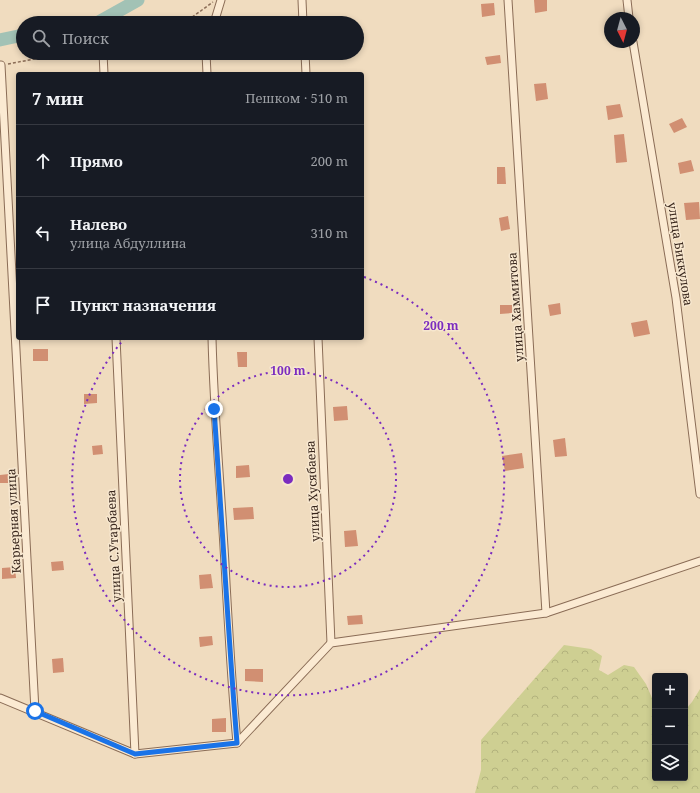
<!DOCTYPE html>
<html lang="ru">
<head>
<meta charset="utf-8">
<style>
	:root { --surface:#171b24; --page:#242831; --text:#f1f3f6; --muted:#9ea1a6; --line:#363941 }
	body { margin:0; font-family:"Noto Serif",serif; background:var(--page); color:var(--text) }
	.controls { position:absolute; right:12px; bottom:12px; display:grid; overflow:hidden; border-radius:4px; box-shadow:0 2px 6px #0003 }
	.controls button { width:36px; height:36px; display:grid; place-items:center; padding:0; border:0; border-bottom:1px solid var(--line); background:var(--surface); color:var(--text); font:20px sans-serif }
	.compass { position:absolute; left:604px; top:12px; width:36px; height:36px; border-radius:50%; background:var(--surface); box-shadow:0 2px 6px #0003; rotate:174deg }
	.stop { position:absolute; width:12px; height:12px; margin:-9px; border:3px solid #1a73e8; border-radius:50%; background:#fff }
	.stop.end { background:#1a73e8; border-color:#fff; box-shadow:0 1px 4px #0008 }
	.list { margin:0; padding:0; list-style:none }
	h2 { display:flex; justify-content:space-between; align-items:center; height:52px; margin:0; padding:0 16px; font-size:17px }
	h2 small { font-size:13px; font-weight:400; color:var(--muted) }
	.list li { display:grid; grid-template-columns:26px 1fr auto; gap:12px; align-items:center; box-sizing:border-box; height:72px; padding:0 16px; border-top:1px solid var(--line) }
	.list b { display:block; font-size:15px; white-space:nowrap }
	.list p { margin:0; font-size:13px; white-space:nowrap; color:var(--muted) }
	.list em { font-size:13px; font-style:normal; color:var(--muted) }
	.icon { flex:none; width:22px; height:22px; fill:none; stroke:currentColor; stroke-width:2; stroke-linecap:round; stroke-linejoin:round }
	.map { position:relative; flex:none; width:700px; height:793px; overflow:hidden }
	.search { position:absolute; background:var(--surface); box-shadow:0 2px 6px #0003; left:16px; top:16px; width:348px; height:44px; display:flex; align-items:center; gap:10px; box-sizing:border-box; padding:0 14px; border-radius:22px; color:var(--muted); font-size:15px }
	.panel { position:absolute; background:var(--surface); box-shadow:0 2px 6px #0003; left:16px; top:72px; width:348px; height:268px; border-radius:4px }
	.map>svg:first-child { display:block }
</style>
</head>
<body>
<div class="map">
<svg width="700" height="793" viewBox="0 0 700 793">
	<defs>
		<pattern id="forest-crowns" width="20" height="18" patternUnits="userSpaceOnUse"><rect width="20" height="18" fill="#cecf92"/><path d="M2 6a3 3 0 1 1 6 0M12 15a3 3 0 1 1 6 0" fill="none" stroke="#b2b27d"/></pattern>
	</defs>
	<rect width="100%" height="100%" fill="#f0dcbf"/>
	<path fill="url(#forest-crowns)" d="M564,645L591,649L602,656L599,670L608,675L624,665L634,667L646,684L655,705V778H685V710L692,702L700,689V793H475L481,770V740Z"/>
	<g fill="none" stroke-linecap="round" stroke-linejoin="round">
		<g stroke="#a2c2b5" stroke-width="13">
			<path d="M97,23L138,0"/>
			<path d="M0,40L23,35"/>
		</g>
	</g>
	<g fill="#d18f72">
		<path d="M534,0H547V11L535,13Z"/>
		<path d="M494,3L495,15L482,17L481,4Z"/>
		<path d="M500,55L501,63L487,65L485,57Z"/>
		<path d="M546,83L548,99L536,101L534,84Z"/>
		<path d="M620,104L623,117L608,120L606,106Z"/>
		<path d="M682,118L687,127L674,133L669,124Z"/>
		<path d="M624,134L627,162L616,163L614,135Z"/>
		<path d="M691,160L694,171L680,174L678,163Z"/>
		<path d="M497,167H505L506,184H497Z"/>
		<path d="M699,202L700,219L686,220L684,203Z"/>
		<path d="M508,216L510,229L501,231L499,218Z"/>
		<path d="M560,303L561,314L550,316L548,305Z"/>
		<path d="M500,305H512V313L500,314Z"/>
		<path d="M647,320L650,334L634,337L631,323Z"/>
		<rect x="33" y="349" width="15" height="12"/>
		<path d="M237,352H247V367H238Z"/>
		<path d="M84,394H97V403L84,404Z"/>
		<path d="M347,406L348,420L334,421L333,407Z"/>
		<path d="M565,438L567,456L555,457L553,440Z"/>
		<path d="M102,445L103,454L93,455L92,446Z"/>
		<path d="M522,453L524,468L505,471L502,456Z"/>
		<path d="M249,465L250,477L236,478V466Z"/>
		<path d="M9,474V483H0V475Z"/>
		<path d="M253,507L254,519L234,520L233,508Z"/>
		<path d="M356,530L358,546L345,547L344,531Z"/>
		<path d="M63,561L64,570L52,571L51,562Z"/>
		<path d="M15,567L16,578L2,579V568Z"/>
		<path d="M211,574L213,588L200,589L199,575Z"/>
		<path d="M362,615L363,624L348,625L347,616Z"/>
		<path d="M212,636L213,645L200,647L199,637Z"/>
		<path d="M63,658L64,672L53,673L52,659Z"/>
		<path d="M245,669H263V682L245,681Z"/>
		<path d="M226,718V732H212V719Z"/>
	</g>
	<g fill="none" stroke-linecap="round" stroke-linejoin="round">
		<defs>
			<g id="street">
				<path d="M302,0L303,23"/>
				<path d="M508,0L546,613"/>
				<path d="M627,0L629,18"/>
				<path d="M214,23L221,0"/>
				<path d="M633,42L676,298L700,494"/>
				<path d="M103,53L104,74"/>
				<path d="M206,53L207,74"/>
				<path d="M305,53L306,74"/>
				<path d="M1,65L35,711"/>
				<path d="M116,338L135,754"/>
				<path d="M212,338C214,420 222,501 226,583C229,636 232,689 237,743"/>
				<path d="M318,338L331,643"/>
				<path d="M0,698L135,754L237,743L331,643L546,613L700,561"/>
			</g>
		</defs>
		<use href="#street" stroke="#8a6c56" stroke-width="9"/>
		<g stroke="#8a6c56" stroke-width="1.5" stroke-dasharray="3 2" stroke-linecap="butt">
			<path d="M184,23L213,2"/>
			<path d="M8,64L66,53"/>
		</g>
		<use href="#street" stroke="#fbead2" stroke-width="7"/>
	</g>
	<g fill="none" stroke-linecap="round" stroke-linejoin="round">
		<path stroke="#1a73e8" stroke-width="5" d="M35,711L135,754L237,743C228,632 222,520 214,409"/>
	</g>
	<g fill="none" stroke="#7b2cbf" stroke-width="2" stroke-dasharray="2 4">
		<circle cx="288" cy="479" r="108"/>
		<path d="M364 277A216 216 0 1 1 124 339"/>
	</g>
	<g text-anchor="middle" stroke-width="3" stroke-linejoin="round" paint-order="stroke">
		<g font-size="12" fill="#38261c" stroke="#f7e7cf">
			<text transform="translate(680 254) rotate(81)" y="4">улица Биккулова</text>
			<text transform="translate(516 307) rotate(-94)" y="4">улица Хаммитова</text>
			<text transform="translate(313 491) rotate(-93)" y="4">улица Хусябаева</text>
			<text transform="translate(14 521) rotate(-93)" y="4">Карьерная улица</text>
			<text transform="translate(114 546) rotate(-93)" y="4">улица С.Утарбаева</text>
		</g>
	</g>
	<circle cx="288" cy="479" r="6" fill="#7b2cbf" stroke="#f7e7cf" stroke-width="2"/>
	<g font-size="12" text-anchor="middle" font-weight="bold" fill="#7b2cbf" stroke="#f7e7cf" stroke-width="3" stroke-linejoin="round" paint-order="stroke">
		<text x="441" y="330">200 m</text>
		<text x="288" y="375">100 m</text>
	</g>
</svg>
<div class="controls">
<button>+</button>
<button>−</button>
<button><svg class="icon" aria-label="layers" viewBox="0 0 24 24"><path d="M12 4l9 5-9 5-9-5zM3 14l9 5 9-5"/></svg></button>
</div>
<svg class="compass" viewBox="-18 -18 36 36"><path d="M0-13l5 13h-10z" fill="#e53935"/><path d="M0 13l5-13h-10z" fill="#9ea1a6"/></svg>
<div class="stop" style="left:35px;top:711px"></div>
<div class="stop end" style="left:214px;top:409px"></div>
<div class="search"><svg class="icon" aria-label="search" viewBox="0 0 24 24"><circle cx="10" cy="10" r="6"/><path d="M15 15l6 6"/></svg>Поиск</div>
<section class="panel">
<h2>7 мин<small>Пешком · 510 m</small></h2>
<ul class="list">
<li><svg class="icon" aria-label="ahead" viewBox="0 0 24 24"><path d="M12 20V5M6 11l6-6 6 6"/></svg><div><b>Прямо</b></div><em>200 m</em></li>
<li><svg class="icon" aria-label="left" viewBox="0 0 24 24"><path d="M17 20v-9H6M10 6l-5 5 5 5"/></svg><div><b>Налево</b><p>улица Абдуллина</p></div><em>310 m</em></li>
<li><svg class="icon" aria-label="arrive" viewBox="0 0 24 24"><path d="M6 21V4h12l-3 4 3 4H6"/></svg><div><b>Пункт назначения</b></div></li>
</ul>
</section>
</div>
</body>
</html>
